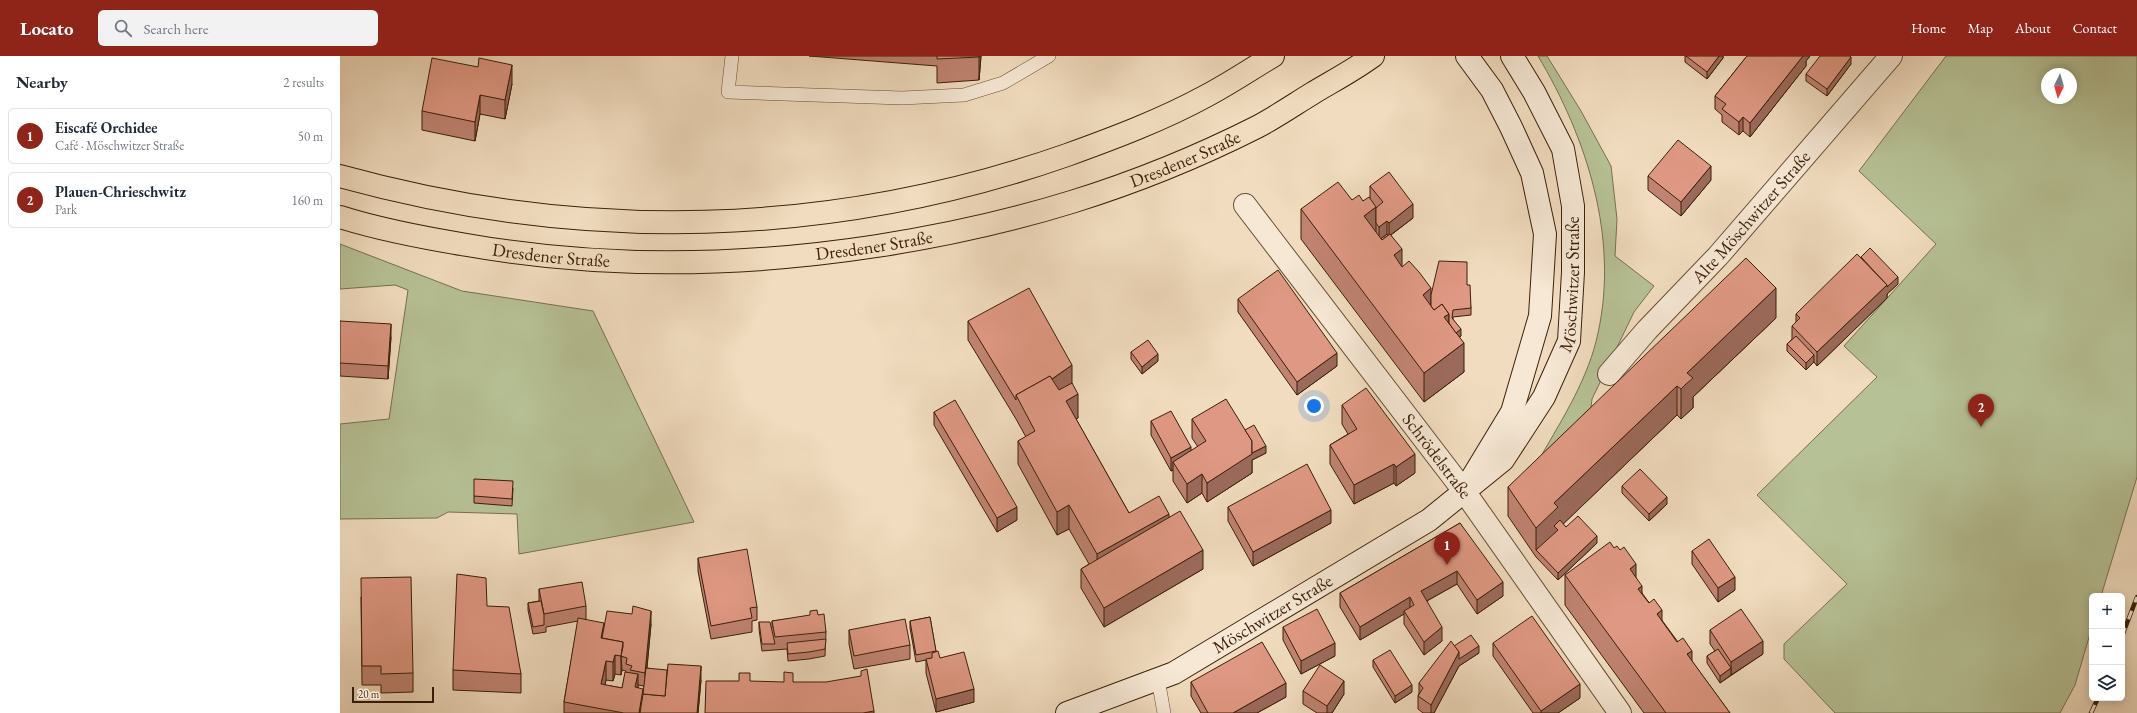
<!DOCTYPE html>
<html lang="en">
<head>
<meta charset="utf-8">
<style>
	:root { --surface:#fff; --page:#f2f2f3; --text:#1f2937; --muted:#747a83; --line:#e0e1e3; --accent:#8f2418 }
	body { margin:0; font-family:"EB Garamond",serif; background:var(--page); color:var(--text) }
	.controls { position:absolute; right:12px; bottom:12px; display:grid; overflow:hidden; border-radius:6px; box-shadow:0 2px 10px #0003 }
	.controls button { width:36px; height:36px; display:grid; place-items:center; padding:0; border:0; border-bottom:1px solid var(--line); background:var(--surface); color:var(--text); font:20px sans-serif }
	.compass { position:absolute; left:1701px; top:12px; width:36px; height:36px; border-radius:50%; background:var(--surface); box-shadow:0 2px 10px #0003; rotate:185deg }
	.scale { position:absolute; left:12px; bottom:10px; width:82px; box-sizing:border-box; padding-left:4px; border:2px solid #3b1f09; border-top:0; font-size:11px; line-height:14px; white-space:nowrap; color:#3b1f09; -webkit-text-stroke:3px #f6e8d5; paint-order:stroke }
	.you { position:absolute; left:974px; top:350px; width:14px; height:14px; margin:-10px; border:3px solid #fff; border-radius:50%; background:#1a73e8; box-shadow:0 0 0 6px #1a73e833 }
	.badge { display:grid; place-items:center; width:26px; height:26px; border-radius:50%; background:var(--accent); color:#fff; font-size:13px; font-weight:700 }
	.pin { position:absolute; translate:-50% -33px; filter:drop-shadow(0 1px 2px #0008) }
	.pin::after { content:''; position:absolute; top:21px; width:14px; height:12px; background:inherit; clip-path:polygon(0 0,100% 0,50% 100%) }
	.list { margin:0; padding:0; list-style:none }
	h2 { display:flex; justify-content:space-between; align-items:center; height:52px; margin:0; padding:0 16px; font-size:17px }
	h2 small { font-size:13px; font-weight:400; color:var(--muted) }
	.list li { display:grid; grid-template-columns:26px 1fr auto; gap:12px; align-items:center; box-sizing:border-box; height:56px; margin:0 8px 8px; padding:0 8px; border:1px solid var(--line); border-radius:6px }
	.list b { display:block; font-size:15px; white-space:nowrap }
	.list p { margin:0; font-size:13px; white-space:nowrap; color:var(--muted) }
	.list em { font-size:13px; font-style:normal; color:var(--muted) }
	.icon { flex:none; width:22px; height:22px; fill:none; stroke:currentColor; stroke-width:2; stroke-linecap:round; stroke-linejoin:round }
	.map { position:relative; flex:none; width:1797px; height:657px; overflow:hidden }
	header { display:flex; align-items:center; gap:24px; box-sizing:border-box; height:56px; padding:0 20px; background:var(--accent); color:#fff }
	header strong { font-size:19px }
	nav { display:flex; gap:22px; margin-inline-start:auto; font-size:14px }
	.search { width:280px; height:36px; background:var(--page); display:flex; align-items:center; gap:10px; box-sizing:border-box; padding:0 14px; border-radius:6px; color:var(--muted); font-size:15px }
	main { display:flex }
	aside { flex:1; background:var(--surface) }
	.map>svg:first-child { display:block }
</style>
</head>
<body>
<header>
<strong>Locato</strong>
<div class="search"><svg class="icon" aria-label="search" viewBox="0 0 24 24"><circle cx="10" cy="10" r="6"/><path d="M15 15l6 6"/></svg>Search here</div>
<nav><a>Home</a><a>Map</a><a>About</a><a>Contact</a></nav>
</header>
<main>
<aside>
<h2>Nearby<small>2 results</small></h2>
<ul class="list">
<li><span class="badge">1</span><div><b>Eiscafé Orchidee</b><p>Café · Möschwitzer Straße</p></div><em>50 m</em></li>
<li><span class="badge">2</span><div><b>Plauen-Chrieschwitz</b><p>Park</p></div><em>160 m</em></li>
</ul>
</aside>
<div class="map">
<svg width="1797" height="657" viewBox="0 0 1797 657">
	<rect width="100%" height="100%" fill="#f1dcbf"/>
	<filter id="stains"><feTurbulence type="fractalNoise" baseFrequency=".005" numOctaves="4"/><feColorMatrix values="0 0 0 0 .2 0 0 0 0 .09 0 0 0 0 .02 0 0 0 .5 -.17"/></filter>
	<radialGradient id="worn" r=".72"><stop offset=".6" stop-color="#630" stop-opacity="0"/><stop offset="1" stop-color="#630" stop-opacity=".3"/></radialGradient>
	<g fill="#b6c195" stroke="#78704f" fill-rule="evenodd">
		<path d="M1198,0H1207L1241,55L1271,110L1277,163L1275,200L1314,230L1294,256L1252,343L1251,351L1203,402L1201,400C1223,362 1249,321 1258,277C1279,182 1247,82 1198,0Z"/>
		<path d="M1606,0H1797V421L1761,540H1752V571L1735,629L1720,657H1495L1444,603V588L1507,528L1417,439L1537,321L1504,290L1596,188L1519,115ZM1707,18H1731V42H1707Z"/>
		<path d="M0,188L122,235L253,255L354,466L179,498L177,458L108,456L97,462L0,463V368L49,363L68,234L55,229L0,233Z"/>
	</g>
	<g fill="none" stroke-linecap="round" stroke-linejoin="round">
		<defs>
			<g id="lane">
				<path d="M392,0L388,36L562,42L624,39L663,27L709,0"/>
				<path d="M818,623L824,657"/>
			</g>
			<g id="street">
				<path id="s1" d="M905,149L1124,435L1280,657"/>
				<path id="s2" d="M1269,318L1307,274L1378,200L1551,0"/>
			</g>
			<g id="secondary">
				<path d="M1127,0L1152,34L1171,71L1192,117L1205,178L1200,260L1172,356L1132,422"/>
				<path id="s3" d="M727,657L834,617L1089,464L1163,404L1204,341L1229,285L1233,216V150L1223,93L1194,36L1172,0"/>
			</g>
			<g id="primary">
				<path d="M0,120C242,187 490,182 727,99C774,82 822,64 866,40C889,28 911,13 933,0"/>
				<path id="s4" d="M0,161C41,174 84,182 127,189C263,213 400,211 537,190C673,169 794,133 917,71C936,61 955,48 973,37C993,25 1014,14 1033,0"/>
			</g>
		</defs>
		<use href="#lane" stroke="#684e36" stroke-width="14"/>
		<use href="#street" stroke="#684e36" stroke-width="24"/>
		<use href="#secondary" stroke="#3b1f09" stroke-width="24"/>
		<use href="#primary" stroke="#3b1f09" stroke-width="24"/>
		<use href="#lane" stroke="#f6e8d5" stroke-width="13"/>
		<use href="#street" stroke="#f6e8d5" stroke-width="22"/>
		<use href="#secondary" stroke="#f6e8d5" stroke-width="22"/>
		<use href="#primary" stroke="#f1dcbf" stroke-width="22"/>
		<defs>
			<g id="rail">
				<path d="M1782,580L1797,541"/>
				<path d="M1751,657L1758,642"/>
			</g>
		</defs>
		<use href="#rail" stroke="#3b1f09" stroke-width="4.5"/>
		<use href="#rail" stroke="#f6e8d5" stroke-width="3" stroke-dasharray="9" stroke-linecap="butt"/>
	</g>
	<g fill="#c08371" stroke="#3b1f09" fill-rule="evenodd">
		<path d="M469,0H641L639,24L597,27V10Z"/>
		<path d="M1345,0H1383V2L1367,23L1345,6Z"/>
		<path d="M1407,0H1470L1466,5V10L1410,81L1403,75L1399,79L1382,66V59L1375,53V40Z"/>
		<path d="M1511,8L1487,40L1466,25V18Z"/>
		<path d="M172,28L165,63L140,58L135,85L82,74V55Z"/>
		<path d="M1308,120L1371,124L1341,160L1308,134Z"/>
		<path d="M1030,130L1073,162L1051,179L1062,211L1091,239L1127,229L1131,252V259L1113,261V263L1121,280L1119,281L1124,316L1084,346L961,183V153L1012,144L1023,145L1030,143ZM1047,178L1048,179L1042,184L1041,183Z"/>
		<path d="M1521,201L1558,228L1547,238V242L1477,310L1474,306L1466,314L1447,295V288L1452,283V270L1456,266V258Z"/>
		<path d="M898,243L997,310L957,339L898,256Z"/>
		<path d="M1436,262L1353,341V352L1346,358L1341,363L1337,359L1223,468L1226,471L1257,487L1218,524L1196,501L1168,460V431Z"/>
		<path d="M0,265L51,281L48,323L0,320Z"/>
		<path d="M628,265L732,327L738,362L736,363L789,457L829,461L863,513L764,571L741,532V513L749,508L729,473L717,479L678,408V385L686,381L676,363L628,284Z"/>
		<path d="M791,296L818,305L802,318L791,303Z"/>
		<path d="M1002,349L1075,417L1056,430L1054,427L1014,448L990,408V389L1008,378L1002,368Z"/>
		<path d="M594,356L677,464L657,476L594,369Z"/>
		<path d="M852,363L905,374L926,397L912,404V417L867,446L862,437L847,447L833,425V414L831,415L811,379V365L851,395L858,391L852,382Z"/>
		<path d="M1282,430L1327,448L1309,465L1282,437Z"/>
		<path d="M173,432L172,450L134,447V440Z"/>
		<path d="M888,451L991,467L913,510L888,465Z"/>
		<path d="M1120,467L1163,540L1137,558L1117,528L1087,545L1102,585L1084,599L1064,568V558L1020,584L1000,551V537Z"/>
		<path d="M1274,492L1296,522L1302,537L1390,657H1304L1225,549V519Z"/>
		<path d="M1352,495L1395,534L1378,546L1352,508Z"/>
		<path d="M358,502L417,551V564L412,565V576L371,583L358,515Z"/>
		<path d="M199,533L246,550V564L264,574L311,568L307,612L361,624L358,657H224V646L238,565L206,571V576L193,578L188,554V547L199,545ZM282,614L286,615L282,632L265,629L266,624L273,625L275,618L281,619ZM298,629L304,630L303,638L298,631Z"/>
		<path d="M21,541L73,617V636L41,637V629H22Z"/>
		<path d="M147,550L181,618V637L113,634V614Z"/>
		<path d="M478,559L486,576L485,600L469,603L448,605L447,593L422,595L419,573V566L432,572V565Z"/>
		<path d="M590,561L596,596L600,602L634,646L596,656L586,617V604L576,606L570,572V565Z"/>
		<path d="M943,571L995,600L961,618L943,584Z"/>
		<path d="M509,574L570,589V603L514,613L509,588Z"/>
		<path d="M1370,574L1423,598L1380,627L1367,607V600L1375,595L1370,588Z"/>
		<path d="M1153,587L1240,642L1218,657H1193L1153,600Z"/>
		<path d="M1114,590L1139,597L1119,610L1094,657H1083L1078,653V640L1079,637V627Z"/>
		<path d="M1033,604L1072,636L1055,647L1033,611Z"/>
		<path d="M453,626L534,655V657H365Z"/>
		<path d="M851,626L946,641L917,657H861L851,640Z"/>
		<path d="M963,635L1004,638L992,657H977L963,648Z"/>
	</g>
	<g fill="#9c6a5c" stroke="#3b1f09">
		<path d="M639,0H641L639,24Z"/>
		<path d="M1379,0H1383V2L1367,23V16Z"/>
		<path d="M1463,0H1470L1466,5V10L1410,81V67Z"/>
		<path d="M1511,1V8L1487,40V33Z"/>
		<path d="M172,9V28L165,63V44Z"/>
		<path d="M140,39V58L135,85V66Z"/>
		<path d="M1403,61V75L1399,79V66Z"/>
		<path d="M1371,110V124L1341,160V146Z"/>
		<path d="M1073,148V162L1049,180V167Z"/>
		<path d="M1036,151V180L1024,160Z"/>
		<path d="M1047,165V178L1039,184V171Z"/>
		<path d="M1062,193V223L1054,199Z"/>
		<path d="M1558,221V228L1547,238V242L1477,310V296L1547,229Z"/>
		<path d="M1091,232V262L1083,239Z"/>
		<path d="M1436,232V262L1353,341V352L1341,363V333L1347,317Z"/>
		<path d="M1109,258V287L1104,261Z"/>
		<path d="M51,268V281L48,323V310Z"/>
		<path d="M1121,273V280L1110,288V281Z"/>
		<path d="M1124,287V316L1084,346V317Z"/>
		<path d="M997,297V310L957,339V326Z"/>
		<path d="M818,298V305L802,318V311Z"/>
		<path d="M1474,299V306L1466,314V307Z"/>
		<path d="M732,309V328L711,343V324Z"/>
		<path d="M1337,330V359L1218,473V481L1196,494V472L1214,447Z"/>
		<path d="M738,338V362L726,369V345Z"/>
		<path d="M926,390V397L912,404V417L867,446V427L912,397Z"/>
		<path d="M851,391V405L833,406V414L831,415V402Z"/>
		<path d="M1075,398V417L1056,430V411Z"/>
		<path d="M1054,408V427L1014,448V429Z"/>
		<path d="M862,418V437L847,447V428Z"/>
		<path d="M1327,441V448L1309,465V458Z"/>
		<path d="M729,449V473L717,479V456Z"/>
		<path d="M677,451V464L657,476V462Z"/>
		<path d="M991,454V467L913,510V496Z"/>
		<path d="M829,458V481L757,522V498Z"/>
		<path d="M1257,480V487L1218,524V517Z"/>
		<path d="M863,494V513L764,571V552Z"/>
		<path d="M1296,508V538L1290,513Z"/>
		<path d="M1117,515V528L1081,548V535Z"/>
		<path d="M1395,521V534L1378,546V532Z"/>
		<path d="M1163,526V540L1137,558V544Z"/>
		<path d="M1302,530V559L1298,533Z"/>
		<path d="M1070,541V554L1064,555V558L1020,584V571Z"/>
		<path d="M1322,554V583L1317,558Z"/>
		<path d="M311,555V568L305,631V617Z"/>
		<path d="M264,567V586L261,582Z"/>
		<path d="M1102,571V585L1084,599V586Z"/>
		<path d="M1423,585V598L1391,619V606Z"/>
		<path d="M283,586V601L281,600L282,614L281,619V600Z"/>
		<path d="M995,587V600L961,618V605Z"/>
		<path d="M1139,590V597L1119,610L1094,657H1091V649L1119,596Z"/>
		<path d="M1352,595V624L1347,598Z"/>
		<path d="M275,599V618L273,625V606Z"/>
		<path d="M266,605V624L261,647V628Z"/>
		<path d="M361,610V624L358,657H357Z"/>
		<path d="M1391,612V619L1380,627V620Z"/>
		<path d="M298,618V637L295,631Z"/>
		<path d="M1004,625V638L992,657H987V650Z"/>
		<path d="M946,627V641L917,657H893Z"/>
		<path d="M1240,628V642L1218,657H1201V655Z"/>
		<path d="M1072,629V636L1055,647V640Z"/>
		<path d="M303,633V652L302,657H299Z"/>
		<path d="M634,633V646L596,656V643Z"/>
	</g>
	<g fill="#df9883" stroke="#3b1f09">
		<path d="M597,0H639V1L597,3Z"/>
		<path d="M1346,0H1379L1367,16Z"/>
		<path d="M1407,0H1463L1410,67L1403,61L1399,66L1382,53L1386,48L1375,40Z"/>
		<path d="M1480,0H1510L1511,1L1487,33L1466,18Z"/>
		<path d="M92,2L138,11L139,2L172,9L165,44L140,39L135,66L82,55Z"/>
		<path d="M1338,84L1371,110L1341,146L1308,120Z"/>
		<path d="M1049,116L1073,148L1049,167L1047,165L1039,171L1036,167V152L1043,146L1030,130Z"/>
		<path d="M998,126L1012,144L1019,139L1023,145L1029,141L1036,151L1024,160L1042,184L1050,178L1062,193L1054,199L1062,211L1069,205L1079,216L1091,232L1083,239L1094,254L1102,248L1109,258L1104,261L1124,287L1084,317L961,153Z"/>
		<path d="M1530,192L1558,221L1547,231V229L1521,201Z"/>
		<path d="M1517,198L1547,229L1477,296L1452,270L1460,262L1456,258Z"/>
		<path d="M1406,202L1436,232L1347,317L1353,322L1346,328L1341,333L1337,330L1214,447L1218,451L1196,472L1168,431Z"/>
		<path d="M1099,205L1127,206V229H1130L1131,252L1113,254L1112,262L1121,273L1116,277L1109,267V258L1102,248L1094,254L1091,250V239Z"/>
		<path d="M938,214L997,297L957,326L898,243Z"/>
		<path d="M689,232L732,309L712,323L710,320L676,339V344L628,265Z"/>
		<path d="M0,265L51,268L48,310L0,307Z"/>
		<path d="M1456,280L1474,299L1466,307L1447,288Z"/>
		<path d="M808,284L818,298L802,311L791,296Z"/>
		<path d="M710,320L719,334L732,327L738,338L726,345L789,457L819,440L829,458L757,498L729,449L717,456L678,385L695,375L676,339Z"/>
		<path d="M1026,332L1075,398L1056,411L1054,408L1014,429L990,389L1017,373L1002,349Z"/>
		<path d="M886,343L912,385V398L867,427L862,418L847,428L833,406L866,385L852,363Z"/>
		<path d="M615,344L677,451L657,462L594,356Z"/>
		<path d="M831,355L851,391L831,402L811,365Z"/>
		<path d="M914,369L926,390L912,397V385L905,374Z"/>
		<path d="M967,408L991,454L913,496L888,451Z"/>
		<path d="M1300,413L1327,441L1309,458L1282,430Z"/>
		<path d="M134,423L173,425L172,443L134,440Z"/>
		<path d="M840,455L863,494L764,552L741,513Z"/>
		<path d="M1238,460L1257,480L1218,517L1196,494L1218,474L1214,470L1220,464L1226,471Z"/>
		<path d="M1120,467L1163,526L1137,544L1117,515L1081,535L1102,571L1084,586L1064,555L1074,549L1070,541L1020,571L1000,537Z"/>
		<path d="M1369,483L1395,521L1378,532L1352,495Z"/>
		<path d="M1270,486L1274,492L1277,490L1280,494L1284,491L1296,508L1290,513L1302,530L1298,533L1309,547L1314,543L1322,554L1317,558L1337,586L1343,582L1352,595L1347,598L1390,657H1326L1225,519Z"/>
		<path d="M407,493L417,551L410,552L412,562L371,570L358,502Z"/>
		<path d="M117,518L146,522L147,550L169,551L181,618L113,614Z"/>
		<path d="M71,521L73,617L41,618V610H22L21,522Z"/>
		<path d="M242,526L246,550L204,558L199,533Z"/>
		<path d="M201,545L204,559V569L193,571L188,547Z"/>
		<path d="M293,550L311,555L305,617L290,614L292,610L286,608L287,602L281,600L283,591V586L262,582L267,555L292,558Z"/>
		<path d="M977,553L995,587L961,605L943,571Z"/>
		<path d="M1401,553L1423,585L1391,606L1370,574Z"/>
		<path d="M477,554L478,559L484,558L486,576L435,581L432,565L470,559V555Z"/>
		<path d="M1192,560L1240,628L1201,655L1153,587Z"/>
		<path d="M590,561L596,595L576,599L570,565Z"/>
		<path d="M238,562L264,567L261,582L283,586L281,600L275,599L273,606L266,605L261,628L282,632L285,616L298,618L295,631L303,633L299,657H284L224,646Z"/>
		<path d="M565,563L570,589L514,600L509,574Z"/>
		<path d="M419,566H430L435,588H422Z"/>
		<path d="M1131,579L1139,590L1119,603V596L1114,590Z"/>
		<path d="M486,583L485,593L469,596L448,598L447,587Z"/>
		<path d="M1111,585L1119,596L1091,649L1078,640L1083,632L1079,627Z"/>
		<path d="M922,586L946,627L893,657H868L851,626Z"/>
		<path d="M1378,593L1391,612L1380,620L1367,600Z"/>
		<path d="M1050,594L1072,629L1055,640L1033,604Z"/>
		<path d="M598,595L600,602L624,596L634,633L596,643L586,603L592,602V597Z"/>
		<path d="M328,608L361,610L357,657H300L303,638L325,640Z"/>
		<path d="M980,609L1004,625L987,650L963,635Z"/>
		<path d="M306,612L327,614L325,640L303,638Z"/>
		<path d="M527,613L534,655L523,657H365L366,625H399V617H410V625L444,626V616L453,617V626H486L521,620V615Z"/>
	</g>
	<g text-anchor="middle" stroke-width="4" stroke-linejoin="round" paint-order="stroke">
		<g font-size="18" fill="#3b1f09" stroke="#f6e8d5">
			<text dy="6" stroke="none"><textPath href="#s4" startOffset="863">Dresdener Straße</textPath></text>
			<text dy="6" stroke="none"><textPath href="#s2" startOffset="212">Alte Möschwitzer Straße</textPath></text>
			<text dy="6" stroke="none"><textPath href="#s4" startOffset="539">Dresdener Straße</textPath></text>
			<text dy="6" stroke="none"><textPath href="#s4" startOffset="215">Dresdener Straße</textPath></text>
			<text dy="6" stroke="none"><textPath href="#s3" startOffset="700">Möschwitzer Straße</textPath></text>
			<text dy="6" stroke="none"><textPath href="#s1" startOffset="316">Schrödelstraße</textPath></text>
			<text dy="6" stroke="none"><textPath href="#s3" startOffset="229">Möschwitzer Straße</textPath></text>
		</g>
	</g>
	<rect width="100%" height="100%" filter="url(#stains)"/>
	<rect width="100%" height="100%" fill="url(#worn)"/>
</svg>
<div class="controls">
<button>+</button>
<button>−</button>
<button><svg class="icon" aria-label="layers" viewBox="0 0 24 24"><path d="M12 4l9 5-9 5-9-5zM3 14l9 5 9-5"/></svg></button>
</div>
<svg class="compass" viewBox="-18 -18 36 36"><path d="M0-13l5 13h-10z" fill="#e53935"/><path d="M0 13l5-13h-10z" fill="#747a83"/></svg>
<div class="scale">20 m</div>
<div class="you"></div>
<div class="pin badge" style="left:1107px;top:509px">1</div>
<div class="pin badge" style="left:1641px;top:371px">2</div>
</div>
</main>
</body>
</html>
